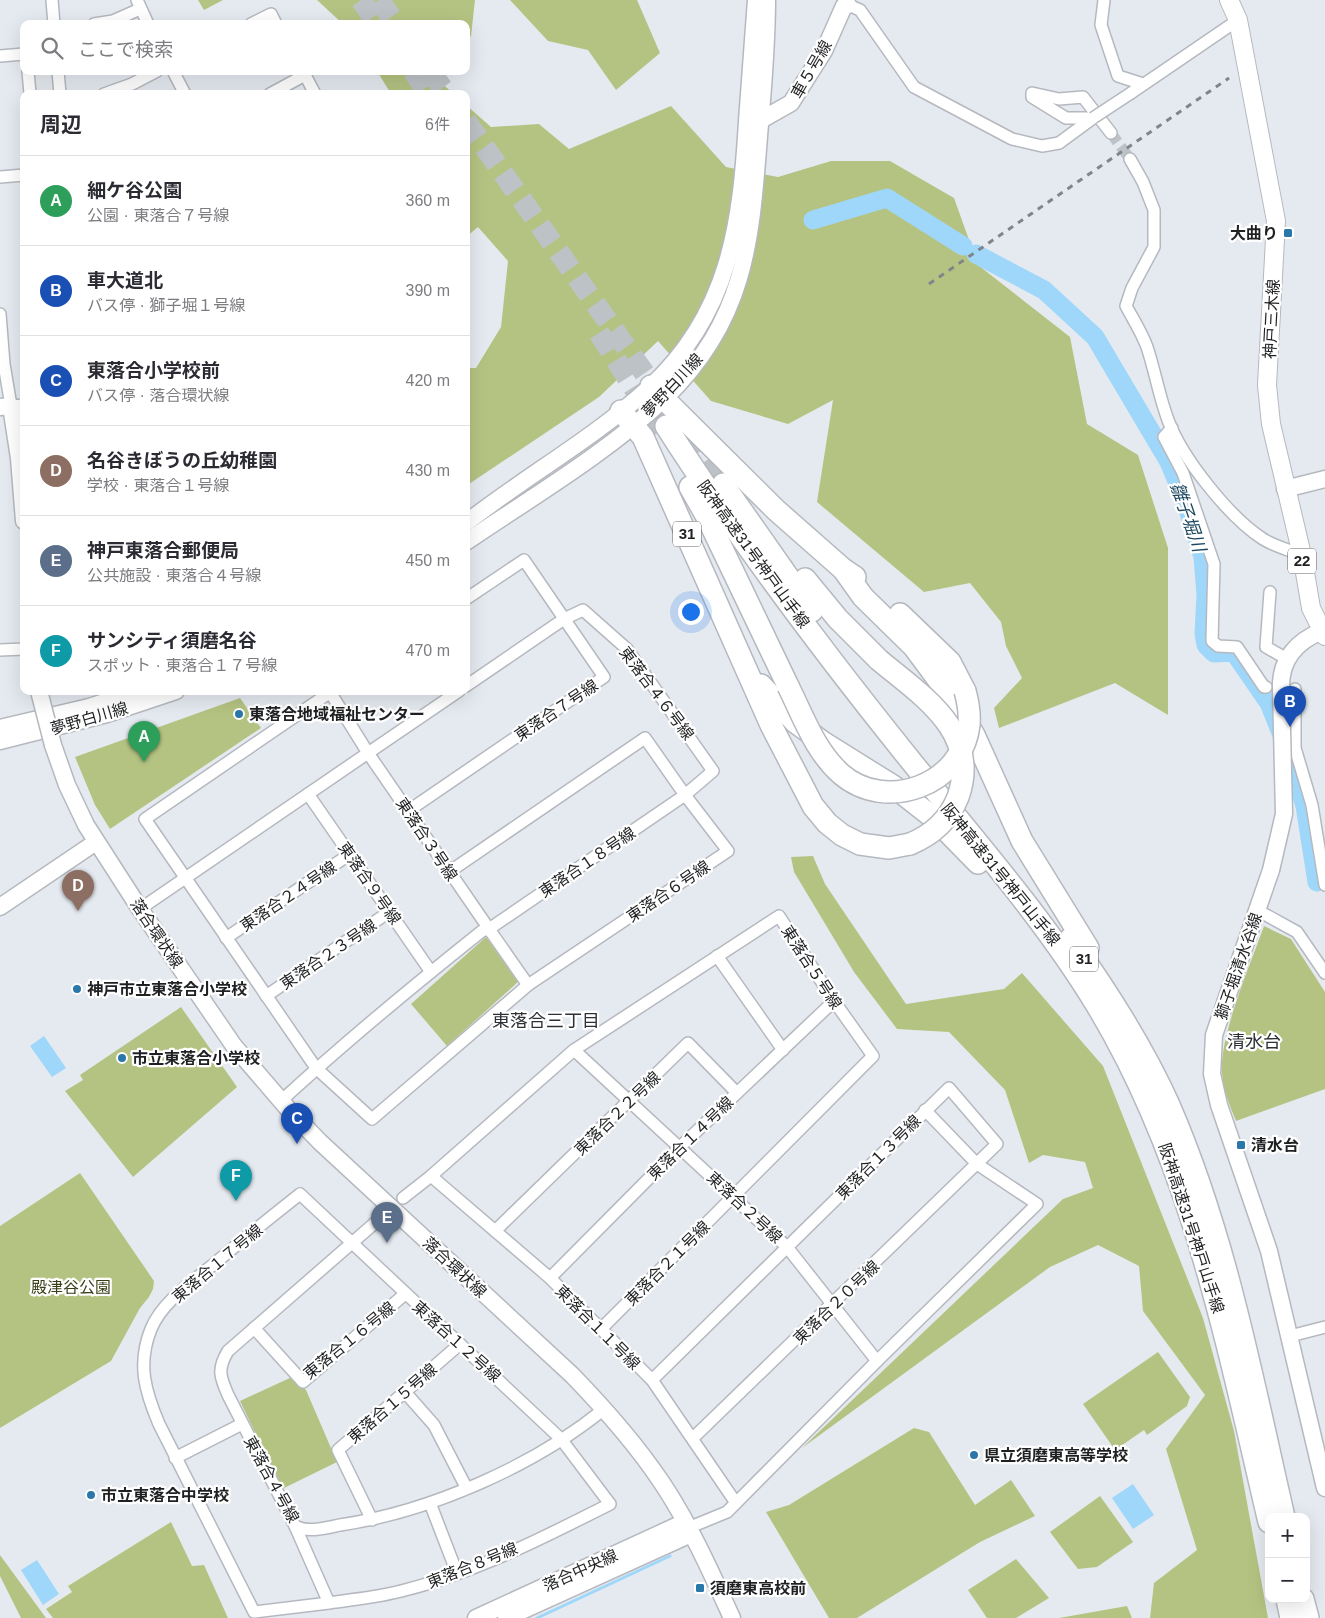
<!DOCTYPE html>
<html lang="ja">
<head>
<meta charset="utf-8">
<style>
	:root { --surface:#fff; --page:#f7f7f7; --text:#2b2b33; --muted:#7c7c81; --line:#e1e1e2; --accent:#1a73e8 }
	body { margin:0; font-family:Helvetica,"Noto Sans JP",sans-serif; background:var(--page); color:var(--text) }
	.controls { position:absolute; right:15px; bottom:15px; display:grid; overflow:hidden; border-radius:10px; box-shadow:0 5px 20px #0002 }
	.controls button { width:45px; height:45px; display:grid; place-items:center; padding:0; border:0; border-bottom:1px solid var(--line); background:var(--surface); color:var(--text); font:25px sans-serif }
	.you { position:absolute; left:690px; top:611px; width:18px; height:18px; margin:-12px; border:4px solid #fff; border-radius:50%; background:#1a73e8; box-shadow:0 0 0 8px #1a73e833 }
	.badge { display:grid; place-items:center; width:32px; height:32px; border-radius:50%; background:var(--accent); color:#fff; font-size:16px; font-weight:700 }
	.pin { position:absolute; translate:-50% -41px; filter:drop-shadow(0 1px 2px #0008) }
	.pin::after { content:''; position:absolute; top:26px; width:18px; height:15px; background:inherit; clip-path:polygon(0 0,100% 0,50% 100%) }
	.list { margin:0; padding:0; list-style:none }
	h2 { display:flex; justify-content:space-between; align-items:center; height:65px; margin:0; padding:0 20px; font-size:21px }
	h2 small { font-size:16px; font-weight:400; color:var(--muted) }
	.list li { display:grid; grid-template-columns:32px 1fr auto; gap:15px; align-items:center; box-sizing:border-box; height:90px; padding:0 20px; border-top:1px solid var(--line) }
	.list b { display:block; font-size:19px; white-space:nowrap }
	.list p { margin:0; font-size:16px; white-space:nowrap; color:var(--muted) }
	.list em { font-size:16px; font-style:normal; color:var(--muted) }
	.icon { flex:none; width:28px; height:28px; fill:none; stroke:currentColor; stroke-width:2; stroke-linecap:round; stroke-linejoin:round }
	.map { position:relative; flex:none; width:1325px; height:1618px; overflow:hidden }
	.search { position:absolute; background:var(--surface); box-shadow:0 5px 20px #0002; left:20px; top:20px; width:450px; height:55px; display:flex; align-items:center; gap:12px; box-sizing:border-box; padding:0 18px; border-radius:10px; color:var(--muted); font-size:19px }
	.panel { position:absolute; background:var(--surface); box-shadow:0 5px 20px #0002; left:20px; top:90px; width:450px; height:605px; border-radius:10px }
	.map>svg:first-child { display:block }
</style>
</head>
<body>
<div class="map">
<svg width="1325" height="1618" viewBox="0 0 1325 1618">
	<rect width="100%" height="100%" fill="#e5eaf0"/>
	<g fill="#b5c382">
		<path d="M198,0H223L204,10Z"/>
		<path d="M317,0H475L471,36L466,41V24H343Z"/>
		<path d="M510,0H637L660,53L616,90L588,50L548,41Z"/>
		<path d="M377,71H439L434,77L454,94H391Z"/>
		<path d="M466,105L491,127L539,124L569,149L671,106L726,167L778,177L831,161H890L954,198L978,265L1070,337L1087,424L1138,455L1168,548V715L1115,683L999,728L994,708L1022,678L1006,646L1001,622L970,583L924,592L817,502L833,400L788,424L711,401L658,341L599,397L466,486V368H476L501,327L508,261L478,227L466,237Z"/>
		<path d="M240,698L261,728L110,829L95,805L75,757Z"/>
		<path d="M813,856L825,884L906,1004L1004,989L1022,973L1103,1066L1203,1318L1234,1431L1268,1618H1150L1154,1583L1197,1550L1166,1449L1205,1395L1143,1311L1139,1266L1098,1245L1050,1267L802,1448L1063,1199L1093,1188L1085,1162L1043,1155L1029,1163L1005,1090L949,1032L897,1029L854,972L794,872L791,857Z"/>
		<path d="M1264,926L1291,939L1325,992V1089L1236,1121C1230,1106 1223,1090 1222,1073C1219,1036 1251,963 1264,926Z"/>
		<path d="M486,937L518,982L447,1046L411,1004Z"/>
		<path d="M181,1007L237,1087L133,1177L65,1091L83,1080L80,1075Z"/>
		<path d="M80,1173L154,1281L153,1289L149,1297L140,1308L111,1361L0,1428V1226Z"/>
		<path d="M1158,1352L1190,1397L1187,1406L1147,1435L1144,1430L1115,1450L1083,1404Z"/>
		<path d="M292,1377L306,1390L337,1462L282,1489L240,1401Z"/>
		<path d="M914,1428L929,1432L975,1505L1011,1480L1035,1516L980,1542L857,1618H829L766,1512L789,1505Z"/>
		<path d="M1100,1496L1133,1542L1097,1567L1078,1569L1050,1532Z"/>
		<path d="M171,1522L192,1566L204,1565L228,1618H53L46,1609L72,1592L68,1586Z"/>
		<path d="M0,1555L46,1618H21L0,1576Z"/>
		<path d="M1016,1559L1049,1598L1016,1618H987L968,1590Z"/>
		<path d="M1127,1606L1132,1618H1059Z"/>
	</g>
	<g fill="#9ed7fa">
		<path d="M44,1036L66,1068L52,1077L30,1046Z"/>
		<path d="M1133,1484L1154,1515L1133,1529L1112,1498Z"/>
		<path d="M37,1560L59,1594L43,1605L21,1570Z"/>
	</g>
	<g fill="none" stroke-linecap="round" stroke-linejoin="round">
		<path stroke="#9ed7fa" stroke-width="3" d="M537,1618L670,1556"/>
		<g stroke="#9ed7fa" stroke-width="19">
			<path d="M813,220L887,198L963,246"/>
			<path d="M976,254L1044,290L1095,337L1169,462L1185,500L1203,557L1206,595L1204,633L1206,645L1214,653L1234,652L1269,703L1288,750L1305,806L1317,882"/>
		</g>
		<path stroke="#bdc2c7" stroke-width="11" stroke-dasharray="11 5.5" stroke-linecap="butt" d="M1111,133L1130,159"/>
		<g stroke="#bdc2c7" stroke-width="21" stroke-dasharray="21 11" stroke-linecap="butt">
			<path d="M361,0L378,24"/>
			<path d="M379,0L396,24"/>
			<path d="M413,71L429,94"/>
			<path d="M430,71L447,94"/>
			<path d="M466,121L723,484"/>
			<path d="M599,333L661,431"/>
		</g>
		<defs>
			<g id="street">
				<path d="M52,0L54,24"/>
				<path d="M137,0L148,24"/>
				<path d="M1104,0L1101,25L1118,76L1143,84"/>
				<path d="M848,5L860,10L914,87L1012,139L1042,146L1059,143L1093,118H1066L1032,97V93L1059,99L1083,97L1111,133"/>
				<path d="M94,24L113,21L140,9"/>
				<path d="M251,24L271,14L276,24"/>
				<path d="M0,56L24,54"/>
				<path d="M28,71L30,94"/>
				<path d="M58,71L60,94"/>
				<path d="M173,71L185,94"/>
				<path d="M303,71L315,94"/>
				<path d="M1131,93L1238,20"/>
				<path d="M104,94L132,84L157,71"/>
				<path d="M270,94L305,75"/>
				<path d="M1130,159L1143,182L1154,210V247L1132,288L1126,306C1133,319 1142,333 1147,347C1155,371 1159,396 1168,420C1182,458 1229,517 1263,539C1274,546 1289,550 1302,555"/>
				<path d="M0,177L24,175"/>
				<path d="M0,314L4,364L11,406L24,405"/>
				<path d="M1172,428L1164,437L1183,473L1214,564L1212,641L1218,646L1237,647L1264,687H1266"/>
				<path d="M1270,592L1266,647L1287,659"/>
				<path d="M0,650L24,649"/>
				<path d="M466,686L564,619L583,610L627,649L713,771L685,795L489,929L528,985"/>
				<path d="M1295,689V748L1312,805L1325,885"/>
				<path d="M332,691L145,819L316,1068L372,1119L528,985L728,851L685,795L645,738L449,872"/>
				<path d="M330,692L368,753L459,691"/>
				<path d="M308,794L431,972"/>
				<path d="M408,811L604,677L524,560L466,599"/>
				<path d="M140,909L368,753L489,929L482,931C413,986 345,1042 281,1101"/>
				<path d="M1257,910L1297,932L1325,973"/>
				<path d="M226,938L350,854"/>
				<path d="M717,956L783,1050"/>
				<path d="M266,996L389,912"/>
				<path d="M574,1050L779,916L834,1001L873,1056L601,1329"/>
				<path d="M431,1176L550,1278L652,1380L736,1503"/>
				<path d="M403,1198L431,1176L574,1050L787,1247L877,1361L727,1512L688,1528"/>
				<path d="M392,1208L228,1351C217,1369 220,1377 228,1395L295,1526C308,1533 326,1528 340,1525C429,1512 534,1466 604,1409"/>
				<path d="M495,1231L688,1043L737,1093"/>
				<path d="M550,1278L680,1147L834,1001"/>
				<path d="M254,1328L303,1382L405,1294"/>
				<path d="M1290,1336L1325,1327"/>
				<path d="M877,1361L1037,1204L977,1164L925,1110"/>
				<path d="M652,1380L949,1088L997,1144L693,1438"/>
				<path d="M404,1391L434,1425L466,1487"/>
				<path d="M175,1458L242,1424"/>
				<path d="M430,1503L457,1573"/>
				<path d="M372,1520L338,1450L460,1344"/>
				<path d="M295,1526L329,1603C355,1599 380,1597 405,1590C476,1572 545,1537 610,1504L561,1439L300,1194C271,1217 242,1240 214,1264C192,1282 162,1302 151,1329C137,1364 145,1391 159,1424L254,1612L329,1603"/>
			</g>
			<g id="secondary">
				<path d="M761,120L791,103L824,51L844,6L848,5"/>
				<path d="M0,407L11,406L19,458L24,521"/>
				<path d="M1285,489L1325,479"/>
				<path d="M466,523C526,476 593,439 649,388C730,314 741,223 747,121C750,81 753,40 756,0"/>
				<path d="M466,542C532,497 607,453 665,398C746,320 751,241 759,136C763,91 767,45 767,0"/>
				<path d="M1281,686C1281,659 1297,641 1322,631"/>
				<path d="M0,728L89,707L140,691"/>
				<path d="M0,741L107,714L176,691"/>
				<path d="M53,745L67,785L86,825L140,909L234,1046L289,1110L320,1142L572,1375C605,1409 636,1444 662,1483C690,1525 711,1572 732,1618"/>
				<path d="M1271,870L1214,1035L1212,1074L1219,1105L1269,1251L1325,1488"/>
				<path d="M0,907L96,842"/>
				<path d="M476,1618L685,1522"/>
				<path d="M506,1618L691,1534"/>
			</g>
			<path id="primary" d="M1229,0L1238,20L1276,221L1267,385L1271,424L1302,555L1311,608L1325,636"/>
			<g id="highway">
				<path d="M651,386L776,510L843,569L855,577"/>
				<path d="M621,411L643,437L771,725L813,806L827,823L842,835L860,844L889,848L910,844"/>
				<path d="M666,426C741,543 824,653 911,761C975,841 1043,917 1096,1004C1192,1162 1227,1344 1269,1522"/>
				<path d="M723,484L812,611"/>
				<path d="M690,487L707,517L788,686"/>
				<path d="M843,569L863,597L914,647L954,701L974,735L1022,841L1088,948"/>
				<path d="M805,579L838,619L879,660"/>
				<path d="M900,614L950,662L965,691"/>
				<path d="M761,685L795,722L824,743L893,786L935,819L978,863"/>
				<path d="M1070,939C1107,991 1143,1047 1169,1105C1226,1236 1252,1378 1284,1517"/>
				<path d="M1287,1599L1291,1618"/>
				<path d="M1303,1599L1308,1618"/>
			</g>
		</defs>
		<use href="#street" stroke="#b5b9bf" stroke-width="14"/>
		<use href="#secondary" stroke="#b5b9bf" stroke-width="19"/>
		<use href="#primary" stroke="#b5b9bf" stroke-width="20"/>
		<use href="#highway" stroke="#b5b9bf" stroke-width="24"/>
		<use href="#street" stroke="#fff" stroke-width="11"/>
		<use href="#secondary" stroke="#fff" stroke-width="16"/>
		<use href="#primary" stroke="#fff" stroke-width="18"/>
		<use href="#highway" stroke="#fff" stroke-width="21"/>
		<path stroke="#818488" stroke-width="3" stroke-dasharray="6 6" stroke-linecap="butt" d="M929,284L1229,78"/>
		<defs>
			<path id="street-bridge" d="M1093,118L1131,93"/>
			<g id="secondary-bridge">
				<path d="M39,691L53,745"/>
				<path d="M1271,870L1284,814L1281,686"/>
			</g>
			<g id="highway-bridge">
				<path d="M879,660C922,696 981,732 958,797C949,820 932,835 910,844"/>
				<path d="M788,686C803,716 815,751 841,774C886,813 962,785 969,725C970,714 968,702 965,691"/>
			</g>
		</defs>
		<use href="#street-bridge" stroke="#b5b9bf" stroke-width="14" stroke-linecap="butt"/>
		<use href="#secondary-bridge" stroke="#b5b9bf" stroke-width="19" stroke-linecap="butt"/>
		<use href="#highway-bridge" stroke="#b5b9bf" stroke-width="24" stroke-linecap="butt"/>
		<use href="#street-bridge" stroke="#fff" stroke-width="11"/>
		<use href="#secondary-bridge" stroke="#fff" stroke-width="16"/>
		<use href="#highway-bridge" stroke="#fff" stroke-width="21"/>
	</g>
	<g fill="#2a77aa" stroke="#fff" stroke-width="2">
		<rect x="1283" y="228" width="10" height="10" rx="2.5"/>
		<circle cx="239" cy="714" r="5"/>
		<circle cx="77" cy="989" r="5"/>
		<circle cx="122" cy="1058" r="5"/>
		<rect x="1236" y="1140" width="10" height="10" rx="2.5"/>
		<circle cx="974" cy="1455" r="5"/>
		<circle cx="91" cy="1495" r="5"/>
		<rect x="695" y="1583" width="10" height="10" rx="2.5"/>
	</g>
	<g text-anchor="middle" stroke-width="4.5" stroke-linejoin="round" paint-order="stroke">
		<g fill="#fff" stroke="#626364" stroke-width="1">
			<rect x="673" y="521.5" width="28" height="25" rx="4"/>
			<rect x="1288" y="548.5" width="28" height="25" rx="4"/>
			<rect x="1070" y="946.5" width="28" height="25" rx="4"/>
		</g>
		<g font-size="15" font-weight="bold" fill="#1f2022">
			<text x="687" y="539">31</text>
			<text x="1302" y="566">22</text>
			<text x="1084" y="964">31</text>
		</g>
		<g font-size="16" fill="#1f2022" stroke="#fff">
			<text transform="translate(811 69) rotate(-60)" y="6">車５号線</text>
			<text transform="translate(1271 319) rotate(-87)" y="6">神戸三木線</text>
			<text transform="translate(672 385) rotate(-47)" y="6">夢野白川線</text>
			<text transform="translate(754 554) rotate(54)" y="6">阪神高速31号神戸山手線</text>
			<text transform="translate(657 693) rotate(53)" y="6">東落合４６号線</text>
			<text transform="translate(556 710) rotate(-34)" y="6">東落合７号線</text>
			<text transform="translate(89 718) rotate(-16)" y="6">夢野白川線</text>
			<text transform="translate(427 839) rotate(56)" y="6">東落合３号線</text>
			<text transform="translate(587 862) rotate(-34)" y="6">東落合１８号線</text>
			<text transform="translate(1001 874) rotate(51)" y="6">阪神高速31号神戸山手線</text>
			<text transform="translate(370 883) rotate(55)" y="6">東落合９号線</text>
			<text transform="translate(668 891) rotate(-34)" y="6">東落合６号線</text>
			<text transform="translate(288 896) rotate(-34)" y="6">東落合２４号線</text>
			<text transform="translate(157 933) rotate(56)" y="6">落合環状線</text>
			<text transform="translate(328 954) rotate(-34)" y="6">東落合２３号線</text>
			<text transform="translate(1238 966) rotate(-71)" y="6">獅子堀清水谷線</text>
			<text transform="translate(812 967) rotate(57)" y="6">東落合５号線</text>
			<text transform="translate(617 1113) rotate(-44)" y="6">東落合２２号線</text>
			<text transform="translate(690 1138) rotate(-44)" y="6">東落合１４号線</text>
			<text transform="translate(878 1157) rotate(-45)" y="6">東落合１３号線</text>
			<text transform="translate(745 1207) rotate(43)" y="6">東落合２号線</text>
			<text transform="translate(1192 1228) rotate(72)" y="6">阪神高速31号神戸山手線</text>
			<text transform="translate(217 1263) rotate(-40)" y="6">東落合１７号線</text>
			<text transform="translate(667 1263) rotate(-45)" y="6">東落合２１号線</text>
			<text transform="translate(455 1267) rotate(43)" y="6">落合環状線</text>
			<text transform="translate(836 1302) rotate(-44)" y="6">東落合２０号線</text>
			<text transform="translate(598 1327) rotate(45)" y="6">東落合１１号線</text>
			<text transform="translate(349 1340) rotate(-39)" y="6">東落合１６号線</text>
			<text transform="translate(457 1341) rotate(42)" y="6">東落合１２号線</text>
			<text transform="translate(392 1403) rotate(-41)" y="6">東落合１５号線</text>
			<text transform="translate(272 1479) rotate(61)" y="6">東落合４号線</text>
			<text transform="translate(472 1565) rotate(-22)" y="6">東落合８号線</text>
			<text transform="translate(580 1570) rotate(-24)" y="6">落合中央線</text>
		</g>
		<g font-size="16" font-weight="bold" fill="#1f2022" stroke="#fff" text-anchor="start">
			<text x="1278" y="239" text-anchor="end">大曲り</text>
			<text x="249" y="720">東落合地域福祉センター</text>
			<text x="87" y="995">神戸市立東落合小学校</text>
			<text x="132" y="1064">市立東落合小学校</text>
			<text x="1251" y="1151">清水台</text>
			<text x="984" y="1461">県立須磨東高等学校</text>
			<text x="101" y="1501">市立東落合中学校</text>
			<text x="710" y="1594">須磨東高校前</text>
		</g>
		<g font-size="16" fill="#394017" stroke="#fff">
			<text x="71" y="1293">殿津谷公園</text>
		</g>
		<g font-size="18" font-style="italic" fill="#1c475f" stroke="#fff">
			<text transform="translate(1188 517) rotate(71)" y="6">雛子堀川</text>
		</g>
		<g font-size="18" fill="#2d3035" stroke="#fff">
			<text x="546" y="1027">東落合三丁目</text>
			<text x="1254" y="1048">清水台</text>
		</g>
	</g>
</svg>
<div class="controls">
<button>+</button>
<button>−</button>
</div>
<div class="you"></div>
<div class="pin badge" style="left:144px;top:762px;background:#2e9e5b">A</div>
<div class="pin badge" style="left:1290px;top:727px;background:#1a4fb4">B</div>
<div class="pin badge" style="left:297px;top:1144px;background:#1a4fb4">C</div>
<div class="pin badge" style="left:78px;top:911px;background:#8d6e63">D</div>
<div class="pin badge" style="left:387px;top:1243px;background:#5c6f8a">E</div>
<div class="pin badge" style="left:236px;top:1201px;background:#0f9aa8">F</div>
<div class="search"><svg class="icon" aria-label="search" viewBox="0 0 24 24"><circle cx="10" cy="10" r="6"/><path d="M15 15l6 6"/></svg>ここで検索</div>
<section class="panel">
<h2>周辺<small>6件</small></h2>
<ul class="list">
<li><span class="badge" style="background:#2e9e5b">A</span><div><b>細ケ谷公園</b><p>公園 · 東落合７号線</p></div><em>360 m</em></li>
<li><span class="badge" style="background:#1a4fb4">B</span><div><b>車大道北</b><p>バス停 · 獅子堀１号線</p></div><em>390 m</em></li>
<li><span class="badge" style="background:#1a4fb4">C</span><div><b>東落合小学校前</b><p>バス停 · 落合環状線</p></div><em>420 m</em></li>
<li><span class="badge" style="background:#8d6e63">D</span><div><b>名谷きぼうの丘幼稚園</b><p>学校 · 東落合１号線</p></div><em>430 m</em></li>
<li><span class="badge" style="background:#5c6f8a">E</span><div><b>神戸東落合郵便局</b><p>公共施設 · 東落合４号線</p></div><em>450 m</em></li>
<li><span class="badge" style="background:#0f9aa8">F</span><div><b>サンシティ須磨名谷</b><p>スポット · 東落合１７号線</p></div><em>470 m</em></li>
</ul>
</section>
</div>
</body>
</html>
